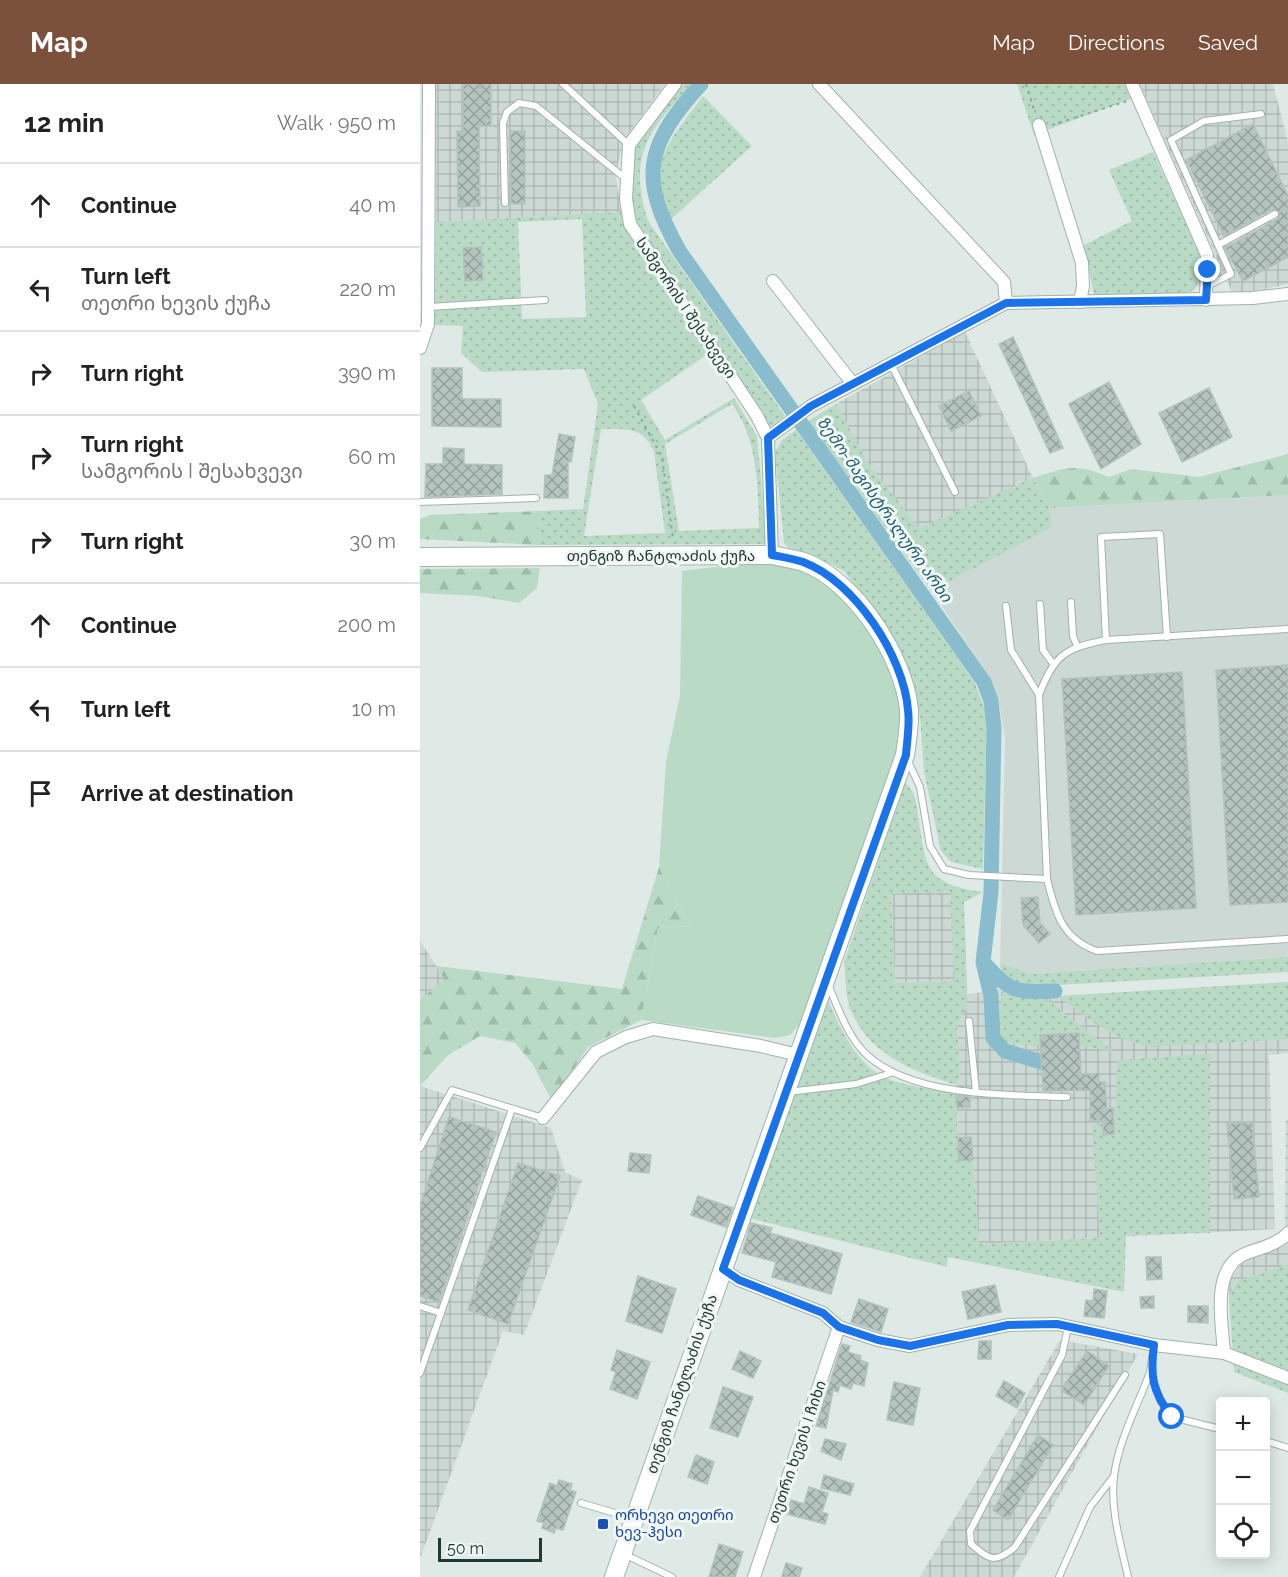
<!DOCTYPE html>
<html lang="en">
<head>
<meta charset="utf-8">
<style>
	:root { --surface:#fff; --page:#f2f2f2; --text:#222; --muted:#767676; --line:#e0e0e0; --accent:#7c513c }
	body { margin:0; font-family:Raleway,"Noto Sans Georgian",sans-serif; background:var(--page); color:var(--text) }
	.controls { position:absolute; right:18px; bottom:18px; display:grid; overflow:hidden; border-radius:6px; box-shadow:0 3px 15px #0003 }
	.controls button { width:54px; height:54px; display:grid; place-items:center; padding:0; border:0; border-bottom:2px solid var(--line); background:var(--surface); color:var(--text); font:30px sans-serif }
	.scale { position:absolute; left:18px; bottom:15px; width:104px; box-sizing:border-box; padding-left:6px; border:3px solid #213934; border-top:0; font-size:16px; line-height:21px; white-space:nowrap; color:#213934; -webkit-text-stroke:4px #eff6f3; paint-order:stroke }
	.stop { position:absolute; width:18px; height:18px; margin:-14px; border:4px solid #1a73e8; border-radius:50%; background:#fff }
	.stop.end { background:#1a73e8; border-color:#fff; box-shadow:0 2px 6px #0008 }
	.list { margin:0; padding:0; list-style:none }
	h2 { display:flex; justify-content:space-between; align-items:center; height:78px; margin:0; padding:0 24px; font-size:26px }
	h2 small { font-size:20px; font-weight:400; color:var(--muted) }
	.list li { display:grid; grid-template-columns:39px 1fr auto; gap:18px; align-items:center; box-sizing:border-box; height:84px; padding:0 24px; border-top:2px solid var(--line) }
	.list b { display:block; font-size:22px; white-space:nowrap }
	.list p { margin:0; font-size:20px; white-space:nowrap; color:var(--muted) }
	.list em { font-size:20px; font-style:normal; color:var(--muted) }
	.icon { flex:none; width:33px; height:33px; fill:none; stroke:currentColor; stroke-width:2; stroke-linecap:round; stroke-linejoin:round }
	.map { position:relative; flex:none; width:868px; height:1493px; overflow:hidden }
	header { display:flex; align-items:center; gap:36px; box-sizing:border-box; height:84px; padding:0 30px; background:var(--accent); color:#fff }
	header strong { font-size:28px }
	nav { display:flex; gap:33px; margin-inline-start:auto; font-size:21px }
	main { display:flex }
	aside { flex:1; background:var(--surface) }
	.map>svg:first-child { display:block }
</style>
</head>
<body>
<header>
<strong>Map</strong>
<nav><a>Map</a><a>Directions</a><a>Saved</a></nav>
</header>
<main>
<aside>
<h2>12 min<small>Walk · 950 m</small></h2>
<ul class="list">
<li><svg class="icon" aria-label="ahead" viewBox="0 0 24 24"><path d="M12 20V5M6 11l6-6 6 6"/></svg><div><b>Continue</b></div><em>40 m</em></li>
<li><svg class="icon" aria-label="left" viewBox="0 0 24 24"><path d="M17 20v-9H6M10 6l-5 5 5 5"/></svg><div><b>Turn left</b><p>თეთრი ხევის ქუჩა</p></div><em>220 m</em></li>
<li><svg class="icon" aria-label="right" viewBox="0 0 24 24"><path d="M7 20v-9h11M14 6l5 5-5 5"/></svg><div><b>Turn right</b></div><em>390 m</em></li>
<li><svg class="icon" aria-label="right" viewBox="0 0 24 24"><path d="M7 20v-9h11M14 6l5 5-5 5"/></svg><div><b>Turn right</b><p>სამგორის I შესახვევი</p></div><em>60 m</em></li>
<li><svg class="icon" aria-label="right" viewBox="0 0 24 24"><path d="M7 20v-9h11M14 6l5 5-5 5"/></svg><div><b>Turn right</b></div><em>30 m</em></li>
<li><svg class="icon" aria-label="ahead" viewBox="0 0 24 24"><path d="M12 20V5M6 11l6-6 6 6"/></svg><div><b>Continue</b></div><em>200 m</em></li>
<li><svg class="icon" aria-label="left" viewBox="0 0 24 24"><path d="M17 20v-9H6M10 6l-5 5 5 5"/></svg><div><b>Turn left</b></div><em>10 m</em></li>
<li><svg class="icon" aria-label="arrive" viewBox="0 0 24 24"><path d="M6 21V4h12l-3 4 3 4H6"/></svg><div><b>Arrive at destination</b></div></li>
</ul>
</aside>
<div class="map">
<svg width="868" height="1493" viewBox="0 0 868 1493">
	<defs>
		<pattern id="industrial-grid" width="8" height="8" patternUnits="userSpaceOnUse" patternTransform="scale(1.5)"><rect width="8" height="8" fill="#cdd9d5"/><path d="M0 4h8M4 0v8" fill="none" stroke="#b0bbb7"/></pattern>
		<pattern id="grass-dots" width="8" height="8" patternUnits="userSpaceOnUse" patternTransform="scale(1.5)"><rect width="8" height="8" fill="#b9dac4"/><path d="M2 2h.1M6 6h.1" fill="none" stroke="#9fbca9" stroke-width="1.8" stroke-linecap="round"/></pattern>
		<pattern id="forest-firs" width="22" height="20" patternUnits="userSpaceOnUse" patternTransform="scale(1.5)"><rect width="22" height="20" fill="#b9dac4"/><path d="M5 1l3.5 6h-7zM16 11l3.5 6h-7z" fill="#9fbca9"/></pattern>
		<pattern id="building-cross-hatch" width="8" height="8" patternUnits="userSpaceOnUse" patternTransform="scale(1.5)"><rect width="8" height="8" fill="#b5c4bf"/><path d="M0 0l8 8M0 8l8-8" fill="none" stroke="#93a09c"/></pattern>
	</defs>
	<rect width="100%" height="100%" fill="#dfeae6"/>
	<path fill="#cdd9d5" d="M868,411V873L611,890L580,879L585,654L579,619L567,589L511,507L631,443L629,424Z"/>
	<g fill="url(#industrial-grid)">
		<path d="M15,0H245L208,50L200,70L196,93L201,128L16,138Z"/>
		<path d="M720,0H853L868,57V200L831,208H812Z"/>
		<path d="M545,248L613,394L499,445L448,379L416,320Z"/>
		<path d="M530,807L563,808L544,818L547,910L578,906L599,914L637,912L713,957L868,953V969L849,971L855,1145L559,1160L553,1077H539L536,1001L540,990L534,897L475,899L471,809Z"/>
		<path d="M0,857L25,895L0,916Z"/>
		<path d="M0,1002L131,1044L145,1088L162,1096L104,1251L83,1247L0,1475Z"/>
		<path d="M866,1036H868V1180L817,1197L809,1212L810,1196L823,1178L865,1144Z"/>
		<path d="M640,1256L718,1270L600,1482L594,1493H500Z"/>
	</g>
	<g fill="url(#grass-dots)" fill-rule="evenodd">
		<path d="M262,0H271C229,48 207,70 228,137L365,332L352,342L344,341L317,291L215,137L210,104L211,73L217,59Z"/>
		<path d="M597,0H720L724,13L713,14L614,51Z"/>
		<path d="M283,12L332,62L250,136C226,76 249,58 283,12Z"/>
		<path d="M733,68L781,173V195L774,206L758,212L674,211L664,161L712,137L689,86Z"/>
		<path d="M201,128L206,144L288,270L221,316L245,356L314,314L337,352L347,460L120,461L119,427L163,425L178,320L164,285L62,288L41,269L43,242L15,241L16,138ZM162,135L166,233L102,235L98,138ZM312,320C338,356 338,402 339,444L259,447L245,360ZM181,345C205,346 223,341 234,368L245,449L164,452Z"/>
		<path d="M416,320L448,379L499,444L613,394L629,424L632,443L511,507L388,337Z"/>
		<path d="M376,346L555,599L567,631L563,785L531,778L521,767L504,688L500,631L487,586L465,541L424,487L388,469L369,464L364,459L355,368L362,356Z"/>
		<path d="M485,698C495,708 496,716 498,731C506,783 504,800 563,808L544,818L547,925L537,940L540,990L536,1001C494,987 451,972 432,929C425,915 426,894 424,878ZM530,807L534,897L475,899L471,810Z"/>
		<path d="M868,873V888L620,902L594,901L582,891L580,879L611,890Z"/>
		<path d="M868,898V955L730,963C694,957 667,933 637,912Z"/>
		<path d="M589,910L599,914L623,912L694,968L659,961L612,962L582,958L579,951L581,911Z"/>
		<path d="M408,916C420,943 433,974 460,991C473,1000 518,1006 536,1010L539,1077L553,1076L559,1160L680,1154L672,1041L683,1040V1051L694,1050L697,976L790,970V1149L706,1151L704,1208L528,1173L527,1183L325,1133Z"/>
		<path d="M868,1180V1309L814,1288L809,1212L817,1197Z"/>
	</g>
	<g fill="url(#forest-firs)">
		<path d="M868,370V411L629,424L613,394C647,383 655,379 689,393L711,385L779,393Z"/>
		<path d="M119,427L120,461L0,455V435L9,431Z"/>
		<path d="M120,484L117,504L99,519L59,512L0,509V485Z"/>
		<path d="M239,783L270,842L238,844L221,936L168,963L132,1017L112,979L95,959L60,952L28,971L0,1002V916L24,895L17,882L202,905Z"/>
	</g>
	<path fill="#b9dac4" d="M352,476C363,480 376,483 387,488C431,512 475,580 481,629C482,641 479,654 479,666L381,939L370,951L356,954L221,936L238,844L270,842L239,783L246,678L260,612L262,487Z"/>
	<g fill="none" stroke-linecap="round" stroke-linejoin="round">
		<g stroke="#89bdcd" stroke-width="15">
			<path d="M281,0C225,62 218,94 260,168L564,598L571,617L574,643L571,809L563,878L571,912L573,954L585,967L621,978"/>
			<path d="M565,880C591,910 597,908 635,907"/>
		</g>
	</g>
	<g fill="url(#building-cross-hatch)" stroke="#b2c3bd" stroke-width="1.5">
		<path d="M43,0H71V42H59L60,122L38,123L37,47H43Z"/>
		<path d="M833,40L868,112V173L823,197L805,164L858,135L860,128L852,125L804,152L766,76Z"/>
		<path d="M90,47H105V120H91Z"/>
		<path d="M61,163L63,196L45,197L43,164Z"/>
		<path d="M593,253L643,364L630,369L579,260Z"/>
		<path d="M12,284H42V315H81V343L12,342Z"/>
		<path d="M689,298L721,360L681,385L649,320Z"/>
		<path d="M789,304L812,353L762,378L739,329Z"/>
		<path d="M549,307L561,332L531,347L519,322Z"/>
		<path d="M139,350L155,353L151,378L148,377V414H124L125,391H132Z"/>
		<path d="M23,364L44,365V380L82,381V410L5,413L6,380H23Z"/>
		<path d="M868,581V818L810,821L796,586Z"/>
		<path d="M762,588L776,824L656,831L642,595Z"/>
		<path d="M618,813L620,839L630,850L619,859L603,841L601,814Z"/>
		<path d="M659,949L661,991L679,989V998H685L687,1025L693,1024L694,1050L683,1051V1036L670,1037V1006L623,1007L620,951Z"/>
		<path d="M536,1011L550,1013V1023L537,1024Z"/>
		<path d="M29,1033L76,1048L19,1218L0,1212V1122Z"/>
		<path d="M832,1038L839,1113L814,1115L807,1040Z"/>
		<path d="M551,1053L553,1076L539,1077L538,1054Z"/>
		<path d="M210,1069L231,1071L229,1089L208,1087Z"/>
		<path d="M98,1079L140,1092L88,1240L48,1226Z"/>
		<path d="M278,1112L313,1124L306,1143L271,1131Z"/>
		<path d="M331,1139L352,1144L350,1149L422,1170L411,1210L352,1193L356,1178L322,1169Z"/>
		<path d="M726,1173H741L742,1195L727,1196Z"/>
		<path d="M218,1192L256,1205L242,1249L206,1237Z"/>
		<path d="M575,1201L581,1228L548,1235L542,1208Z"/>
		<path d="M674,1205L687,1207L684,1234L664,1232L666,1216L673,1217Z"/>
		<path d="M734,1212V1224H721L720,1213Z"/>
		<path d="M439,1215L468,1225L461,1248L431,1238Z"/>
		<path d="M768,1222H788V1239L768,1238Z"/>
		<path d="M559,1257H571V1275H558Z"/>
		<path d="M422,1260L430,1262L428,1268L441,1272L440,1276L448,1279L444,1302L433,1299L431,1305L420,1301L418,1308L413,1306L406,1344L396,1342Z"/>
		<path d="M197,1266L230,1278L217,1315L190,1305L196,1288L191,1286Z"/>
		<path d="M320,1267L341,1277L333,1294L312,1285Z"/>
		<path d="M667,1267L689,1282L664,1321L641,1306Z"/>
		<path d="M584,1297L605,1309L597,1324L576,1312Z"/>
		<path d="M474,1298L500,1304L493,1341L467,1336Z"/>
		<path d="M303,1303L333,1313L318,1353L290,1344Z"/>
		<path d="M618,1351L633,1361L588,1436L573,1426Z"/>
		<path d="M405,1355L426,1360L421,1376L401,1367Z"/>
		<path d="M276,1371L294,1378L287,1400L268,1393Z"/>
		<path d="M404,1391L434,1400L430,1411L401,1404Z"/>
		<path d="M139,1396L152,1400L150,1406L156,1408L143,1446L136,1444L134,1449L122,1444L124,1439L117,1437L130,1399L137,1402Z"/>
		<path d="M389,1403L408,1409L402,1428L408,1430L405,1440L367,1430L371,1416L384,1420Z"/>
		<path d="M299,1460L323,1468L315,1493H289Z"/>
		<path d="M366,1479L382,1484L379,1493H362Z"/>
	</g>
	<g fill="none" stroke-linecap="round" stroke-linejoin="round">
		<defs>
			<g id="lane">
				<path d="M143,0L209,61"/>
				<path d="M85,119L83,39L87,28L99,19L116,22L206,95"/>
				<path d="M798,161L855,130"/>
				<path d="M787,202L811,190L751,56L784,37L841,30"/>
				<path d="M9,223L125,216"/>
				<path d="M471,280L535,408"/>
				<path d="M0,418L116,414"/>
				<path d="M651,518L653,552L657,562"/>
				<path d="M620,520L623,566L634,581"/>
				<path d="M586,522L591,566L619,611"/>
				<path d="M686,556L681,453L740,450L747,553"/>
				<path d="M488,677L500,703L510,762L524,785L549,791L627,795L619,611C634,571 645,564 686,556L868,545"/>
				<path d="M627,795C635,828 642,855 677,867L868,855"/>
				<path d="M408,900C418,924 428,954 448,972C495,1013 587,1011 647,1013"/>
				<path d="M549,937L556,1008"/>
				<path d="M368,1008L436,1000L471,989"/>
				<path d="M0,1064L32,1006L123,1034"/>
				<path d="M0,1222L21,1229"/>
				<path d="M648,1243L642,1271L550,1447L551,1460C570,1476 575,1480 595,1463L705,1291"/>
				<path d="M734,1261L730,1288L741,1318L752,1333L800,1345"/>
				<path d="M0,1289L92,1025"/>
				<path d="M846,1357L868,1364"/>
				<path d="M161,1419L212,1434"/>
				<path d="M206,1471L252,1493"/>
				<path d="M639,1493L670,1423L694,1392"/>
				<path d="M708,1493C701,1461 690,1426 694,1393C698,1357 718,1321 730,1288"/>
			</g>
			<g id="street">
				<path d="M255,0L209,61L206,115L210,140L337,332L348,354L352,471"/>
				<path d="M399,0L584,198L586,219"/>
				<path d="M712,0L787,171L786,216"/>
				<path d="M619,41L662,179L663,202L660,218"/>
				<path d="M353,197L433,300"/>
				<path d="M0,264L8,240L9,0"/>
				<path d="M348,354L391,322L586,219L833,214L868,210"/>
				<path d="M123,1034L176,968L206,953L233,945L341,962L378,971"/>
				<path d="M303,1185L319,1196L403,1229L419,1243L458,1256L490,1262L588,1241L637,1240L734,1261L804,1269L868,1294"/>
				<path d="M804,1269C802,1237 790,1183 827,1169C841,1164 858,1160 868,1149"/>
				<path d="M334,1493L419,1243"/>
			</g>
			<path id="secondary" d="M0,473L352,471C362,473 374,475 384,478C435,497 484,573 489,626C490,640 487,657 485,671L194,1493"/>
		</defs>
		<use href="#lane" stroke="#a2b1ad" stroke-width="8"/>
		<use href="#street" stroke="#a2b1ad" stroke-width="14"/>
		<use href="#secondary" stroke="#9fb5ae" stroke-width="20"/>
		<g stroke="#81aca2" stroke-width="2" stroke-dasharray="3 4.5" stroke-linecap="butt">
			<path d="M606,0L615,29"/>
			<path d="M632,41L707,17"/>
			<path d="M214,322L242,373L253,455"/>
		</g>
		<use href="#lane" stroke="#fff" stroke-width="6"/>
		<use href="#street" stroke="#fff" stroke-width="12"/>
		<use href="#secondary" stroke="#fff" stroke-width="18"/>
	</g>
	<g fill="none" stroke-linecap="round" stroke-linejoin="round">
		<path stroke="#1a73e8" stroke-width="8" d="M752,1333C732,1308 730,1291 734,1261L637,1240L588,1241L490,1262L458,1256L419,1243L403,1229L319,1196L303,1185L486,671C487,657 490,640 488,626C484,573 435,497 383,478C374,475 362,473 352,471L348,354L391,322L586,219L786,216L788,186"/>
	</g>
	<rect fill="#1a4fb4" stroke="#eff6f3" stroke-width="2" x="177" y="1434" width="12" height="12" rx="3"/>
	<g text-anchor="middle" stroke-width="6" stroke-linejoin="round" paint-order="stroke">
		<g font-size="15" fill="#213934" stroke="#eff6f3">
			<text transform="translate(266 224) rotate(56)" y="5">სამგორის I შესახვევი</text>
			<text x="241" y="477">თენგიზ ჩანტლაძის ქუჩა</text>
			<text transform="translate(262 1300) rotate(-71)" y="5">თენგიზ ჩანტლაძის ქუჩა</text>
			<text transform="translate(377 1368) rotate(-71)" y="5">თეთრი ხევის I ჩიხი</text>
		</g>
		<g font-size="15" fill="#164399" stroke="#eff6f3" text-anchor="start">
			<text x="195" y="1436">ორხევი თეთრი<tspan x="195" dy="17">ხევ-ჰესი</tspan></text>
		</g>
		<g font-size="16" font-style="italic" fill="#1f5d71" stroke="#eff6f3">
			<text transform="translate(465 425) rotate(55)" y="6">ზემო-მაგისტრალური არხი</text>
		</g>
	</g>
</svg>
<div class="controls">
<button>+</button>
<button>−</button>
<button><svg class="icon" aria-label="locate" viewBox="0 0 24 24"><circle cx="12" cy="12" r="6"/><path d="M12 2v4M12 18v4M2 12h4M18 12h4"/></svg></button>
</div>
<div class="scale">50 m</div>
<div class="stop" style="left:752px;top:1333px"></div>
<div class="stop end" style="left:788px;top:186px"></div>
</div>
</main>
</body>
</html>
